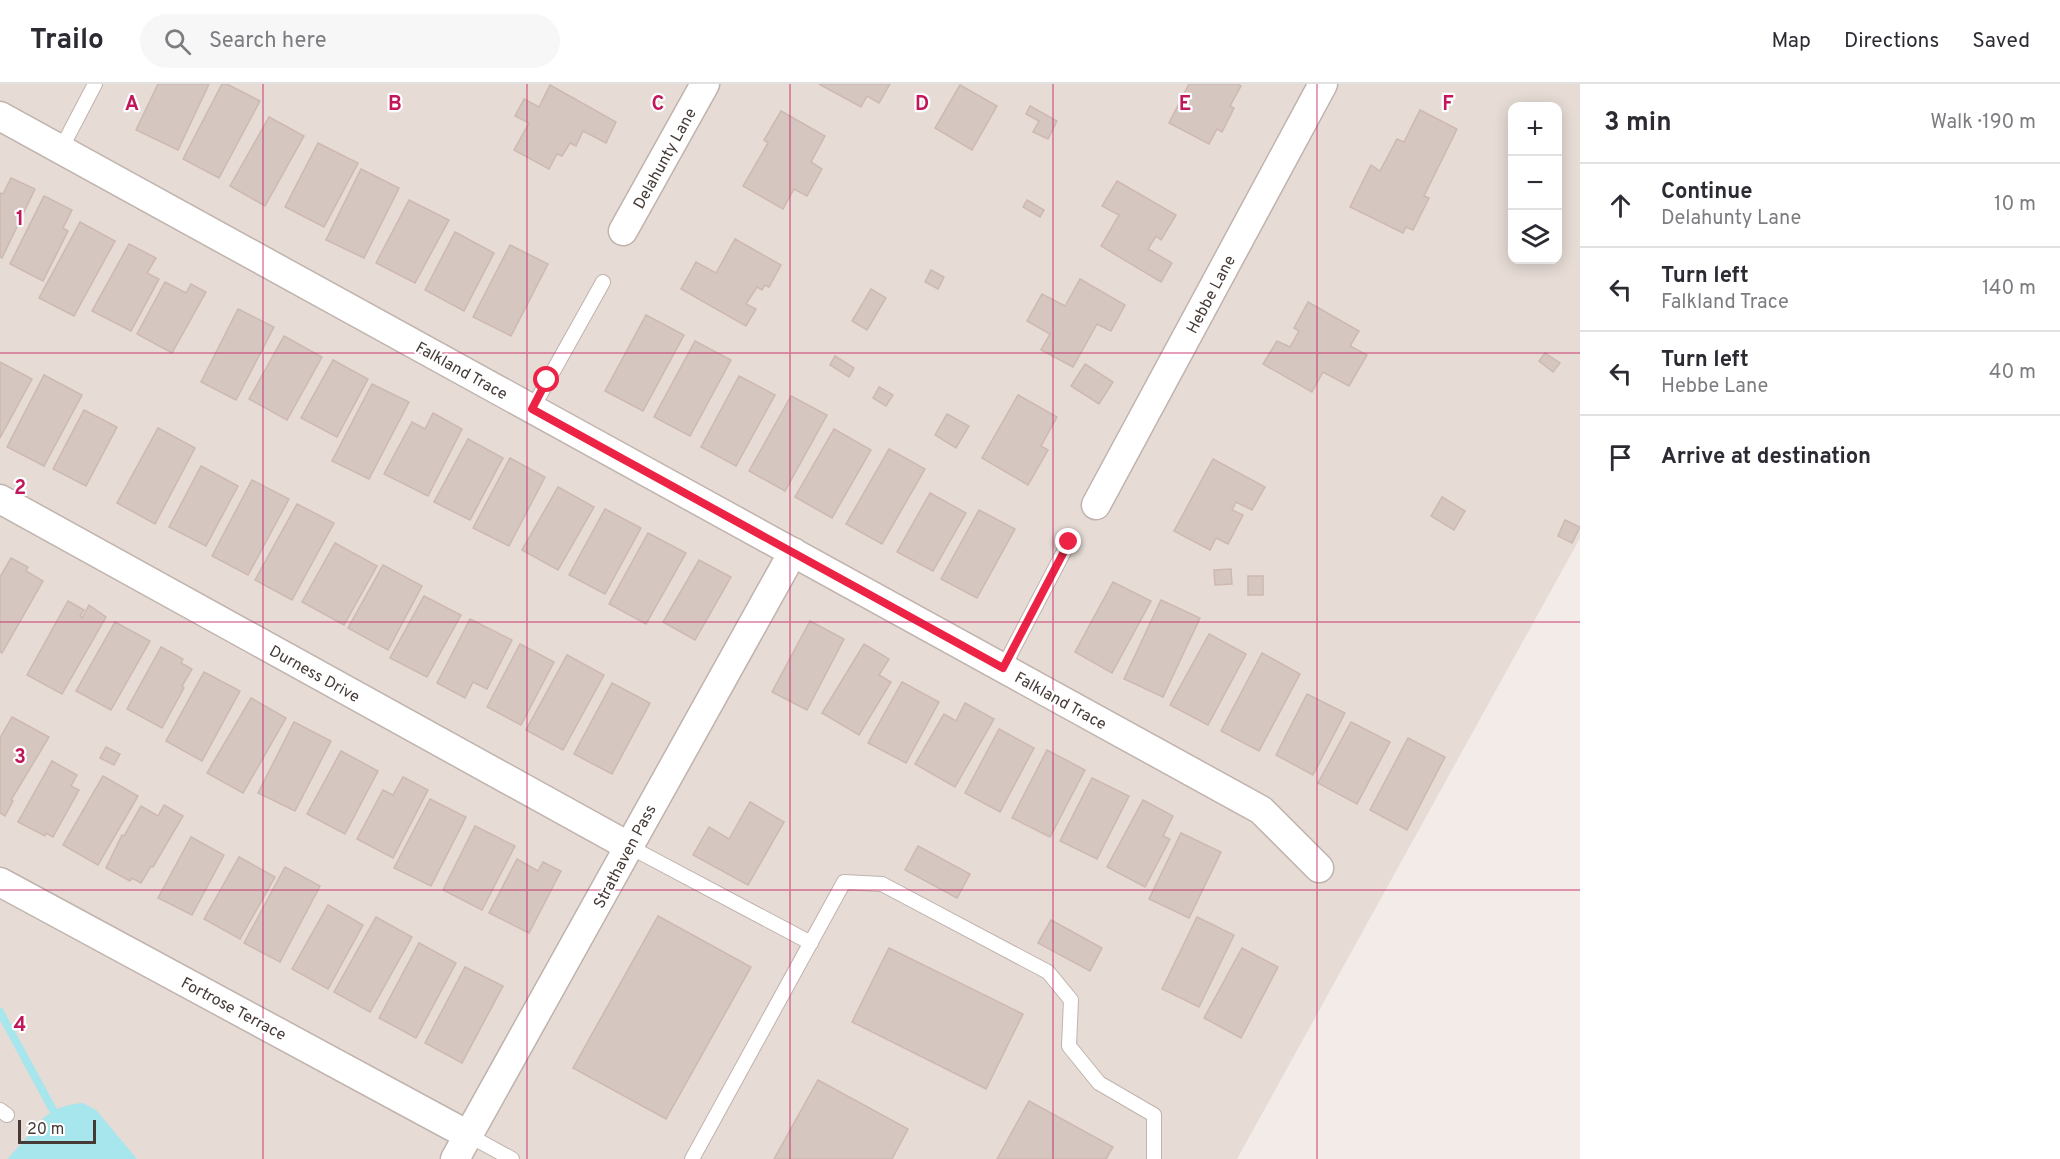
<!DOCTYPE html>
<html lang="en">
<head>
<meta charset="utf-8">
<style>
	:root { --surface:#fff; --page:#f7f7f7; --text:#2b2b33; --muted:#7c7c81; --line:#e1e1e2 }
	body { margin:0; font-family:Overpass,sans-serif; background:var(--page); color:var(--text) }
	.controls { position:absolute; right:18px; top:18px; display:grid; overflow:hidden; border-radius:12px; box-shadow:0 3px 15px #0003 }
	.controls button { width:54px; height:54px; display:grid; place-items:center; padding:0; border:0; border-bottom:2px solid var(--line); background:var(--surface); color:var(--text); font:30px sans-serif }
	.scale { position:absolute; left:18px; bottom:15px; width:78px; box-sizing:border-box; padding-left:6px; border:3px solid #453a36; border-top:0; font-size:16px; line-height:21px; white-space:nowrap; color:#453a36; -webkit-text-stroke:4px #fff; paint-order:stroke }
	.stop { position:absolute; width:18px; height:18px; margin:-14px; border:4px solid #ed2345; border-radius:50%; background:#fff }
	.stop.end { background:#ed2345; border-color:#fff; box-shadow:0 2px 6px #0008 }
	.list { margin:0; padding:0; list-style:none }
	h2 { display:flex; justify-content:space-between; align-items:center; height:78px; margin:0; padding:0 24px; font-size:26px }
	h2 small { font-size:20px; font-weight:400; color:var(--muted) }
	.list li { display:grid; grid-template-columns:39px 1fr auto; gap:18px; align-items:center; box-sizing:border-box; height:84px; padding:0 24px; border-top:2px solid var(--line) }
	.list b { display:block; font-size:22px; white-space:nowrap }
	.list p { margin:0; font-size:20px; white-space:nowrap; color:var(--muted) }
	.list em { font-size:20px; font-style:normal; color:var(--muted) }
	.icon { flex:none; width:33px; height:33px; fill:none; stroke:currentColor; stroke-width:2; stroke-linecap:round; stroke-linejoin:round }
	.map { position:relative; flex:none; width:1580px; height:1075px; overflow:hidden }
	header { display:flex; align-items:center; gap:36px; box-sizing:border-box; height:84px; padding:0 30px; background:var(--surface); border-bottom:2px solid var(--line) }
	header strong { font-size:28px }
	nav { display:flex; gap:33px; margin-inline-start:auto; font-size:21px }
	.search { width:420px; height:54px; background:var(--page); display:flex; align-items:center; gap:15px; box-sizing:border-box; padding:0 21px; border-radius:33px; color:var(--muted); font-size:22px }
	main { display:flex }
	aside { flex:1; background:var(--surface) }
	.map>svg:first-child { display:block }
</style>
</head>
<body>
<header>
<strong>Trailo</strong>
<div class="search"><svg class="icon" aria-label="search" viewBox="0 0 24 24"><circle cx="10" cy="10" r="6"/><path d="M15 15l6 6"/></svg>Search here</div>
<nav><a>Map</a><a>Directions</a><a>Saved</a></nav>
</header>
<main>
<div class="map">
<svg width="1580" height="1075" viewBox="0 0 1580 1075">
	<rect width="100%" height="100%" fill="#f2ebe7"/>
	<path fill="#e6dbd5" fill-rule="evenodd" d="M0,0H1580V454L1237,1075H0ZM1512,22H1558V176H1512Z"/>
	<path fill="#a6e6ec" d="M83,1019L96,1026L137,1075H8C13,1067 21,1061 27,1053C42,1032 56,1021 83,1019Z"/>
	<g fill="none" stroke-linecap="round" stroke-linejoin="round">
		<path stroke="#a6e6ec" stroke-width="8" d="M0,928L53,1026"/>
	</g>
	<g fill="#d6c6c0" stroke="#cdb9b0" stroke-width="1.5">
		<path d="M158,0H209L178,66L136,46Z"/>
		<path d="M222,0H227L260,17L219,94L183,75Z"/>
		<path d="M819,0H890L879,19L867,12L861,23Z"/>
		<path d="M1189,0H1238L1241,2L1230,22L1234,24L1222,48L1217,45L1209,60L1169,39Z"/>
		<path d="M550,1L616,38L606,59L583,47L576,62L570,59L562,72L557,70L549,85L514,66L529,39L515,32L524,15L539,23Z"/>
		<path d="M960,1L997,22L972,66L935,44Z"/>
		<path d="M1030,22L1057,37L1048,55L1033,48L1039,37L1026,30Z"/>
		<path d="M1420,26L1457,45L1424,112L1429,114L1413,146L1406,143L1403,149L1350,123L1371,81L1380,87L1397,55L1404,58Z"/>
		<path d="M781,27L825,52L811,78L822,85L807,112L794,105L783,125L743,102L768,59L764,56Z"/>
		<path d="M269,33L304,52L265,122L230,102Z"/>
		<path d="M318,59L358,79L324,143L285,123Z"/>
		<path d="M361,85L399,104L364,174L326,156Z"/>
		<path d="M11,94L35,105L2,174L0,173V109L3,110Z"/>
		<path d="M1117,97L1176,131L1161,156L1156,152L1148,165L1172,179L1161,198L1101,162L1119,131L1102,122Z"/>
		<path d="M44,112L72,126L63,144L68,147L43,197L10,180Z"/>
		<path d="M409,116L449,136L415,199L376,179Z"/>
		<path d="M1027,116L1044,126L1040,133L1023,123Z"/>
		<path d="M80,138L115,157L74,232L39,214Z"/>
		<path d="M455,148L494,169L464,227L425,206Z"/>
		<path d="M735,155L781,181L769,203L765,201L762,206L757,203L746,220L756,225L746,242L681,205L696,178L716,189Z"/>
		<path d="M129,160L156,174L147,189L159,195L131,247L92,227Z"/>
		<path d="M510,161L548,180L511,252L473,233Z"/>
		<path d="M931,186L944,193L938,205L925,198Z"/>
		<path d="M1080,195L1125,221L1111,247L1097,240L1073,283L1041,266L1050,250L1027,237L1042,210L1065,222Z"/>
		<path d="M165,198L186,209L191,200L206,208L172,269L137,250Z"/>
		<path d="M871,205L886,214L867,246L852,237Z"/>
		<path d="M1308,218L1359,247L1350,262L1367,271L1349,302L1323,288L1312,308L1263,280L1277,257L1290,263L1299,247L1294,244Z"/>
		<path d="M238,225L274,243L236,316L201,298Z"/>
		<path d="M646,231L684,251L643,327L605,307Z"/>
		<path d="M284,252L322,273L287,336L249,315Z"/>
		<path d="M695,257L731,276L690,352L654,333Z"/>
		<path d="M1545,269L1560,279L1553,288L1539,277Z"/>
		<path d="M835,272L854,284L849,293L830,281Z"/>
		<path d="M333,276L368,295L337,353L301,334Z"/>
		<path d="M0,278L32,295L0,354Z"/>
		<path d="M1085,280L1113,298L1099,320L1071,302Z"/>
		<path d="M44,291L82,311L44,382L7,363Z"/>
		<path d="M739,292L775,311L736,382L701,363Z"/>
		<path d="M372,300L409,318L369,395L332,377Z"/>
		<path d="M879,303L893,311L886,322L873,314Z"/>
		<path d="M1018,311L1057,333L1041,362L1048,366L1028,401L982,374Z"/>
		<path d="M791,312L827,331L785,407L749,387Z"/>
		<path d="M84,326L117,343L86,402L53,385Z"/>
		<path d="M433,329L462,345L428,412L384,390L412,338L425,345Z"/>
		<path d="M947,330L969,342L956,364L935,351Z"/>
		<path d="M158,344L195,364L155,440L117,419Z"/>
		<path d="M834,345L871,366L832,434L795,413Z"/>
		<path d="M468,355L503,374L470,436L434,418Z"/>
		<path d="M889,365L925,385L882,460L846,440Z"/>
		<path d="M510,374L545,393L509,462L473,444Z"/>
		<path d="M1213,375L1265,403L1252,426L1236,418L1232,426L1243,431L1228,460L1216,454L1210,466L1174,447Z"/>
		<path d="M201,382L238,402L206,462L169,443Z"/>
		<path d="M252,396L289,415L248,491L212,472Z"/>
		<path d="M558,403L594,423L558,486L522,466Z"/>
		<path d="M930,409L966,429L933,487L897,468Z"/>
		<path d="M1442,413L1465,427L1454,446L1431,432Z"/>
		<path d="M297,420L334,439L292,516L255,496Z"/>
		<path d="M605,425L641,444L605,510L569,491Z"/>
		<path d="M979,426L1015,445L977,514L941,495Z"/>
		<path d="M1565,436L1580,443L1572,459L1558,452Z"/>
		<path d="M648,449L686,469L646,540L609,520Z"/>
		<path d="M335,459L377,482L344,541L302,518Z"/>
		<path d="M11,474L28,483L26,487L43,497L2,569L0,568V493Z"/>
		<path d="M699,476L731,493L695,556L663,538Z"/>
		<path d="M383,481L422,502L388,566L348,544Z"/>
		<path d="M1231,485L1232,500L1215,501L1214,486Z"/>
		<rect x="1248" y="492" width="15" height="19"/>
		<path d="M1113,498L1151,517L1112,589L1075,568Z"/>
		<path d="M424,512L461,531L427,593L390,574Z"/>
		<path d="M1161,516L1200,534L1163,613L1124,595Z"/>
		<path d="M68,517L84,526L80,532L82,534L89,521L106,533L62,610L27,591Z"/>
		<path d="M470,535L512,556L487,605L473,598L465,614L437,599Z"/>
		<path d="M810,537L844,555L807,626L772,608Z"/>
		<path d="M115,538L150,557L111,626L76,607Z"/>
		<path d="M1209,550L1246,570L1208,641L1170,621Z"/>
		<path d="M520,560L554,578L521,641L487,623Z"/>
		<path d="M864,560L889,575L879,591L891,598L859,651L822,629Z"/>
		<path d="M161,563L183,575L181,579L192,585L182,602L184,604L162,644L127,625Z"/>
		<path d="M1262,569L1300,590L1259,667L1221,647Z"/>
		<path d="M567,571L604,591L563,666L526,646Z"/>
		<path d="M204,588L240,607L202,677L166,657Z"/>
		<path d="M902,598L939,618L906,679L868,659Z"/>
		<path d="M612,599L650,619L612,690L574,670Z"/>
		<path d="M1307,610L1345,629L1313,691L1276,671Z"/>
		<path d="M251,614L286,634L243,709L207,689Z"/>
		<path d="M965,619L994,635L955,703L915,680L944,630L956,637Z"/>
		<path d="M12,633L49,653L11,716L13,717L5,732L0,729V654Z"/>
		<path d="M294,638L331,657L295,727L258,709Z"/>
		<path d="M1351,638L1390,658L1357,720L1318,699Z"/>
		<path d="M999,645L1034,664L1000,728L965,709Z"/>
		<path d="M1408,654L1445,673L1407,746L1370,726Z"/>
		<path d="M106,663L120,670L114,681L100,674Z"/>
		<path d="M1047,666L1085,686L1050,753L1012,734Z"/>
		<path d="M341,667L378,687L345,750L307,730Z"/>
		<path d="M52,677L77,691L71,702L79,706L53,753L46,749L45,752L18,738Z"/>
		<path d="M103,692L138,712L98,781L63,761Z"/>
		<path d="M403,693L428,706L393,774L357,755L383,706L393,711Z"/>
		<path d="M1092,694L1129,712L1097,775L1060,757Z"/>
		<path d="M430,715L466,733L431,802L394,784Z"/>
		<path d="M1143,716L1173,732L1163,752L1170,755L1145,803L1107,783Z"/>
		<path d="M750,718L784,738L748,801L693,771L709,743L729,755Z"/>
		<path d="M164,721L183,732L153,783L151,782L141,799L132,794L130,797L106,784L122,751L124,752L141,722L158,732Z"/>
		<path d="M475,742L515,762L482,826L443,806Z"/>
		<path d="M1181,749L1221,768L1189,834L1149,815Z"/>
		<path d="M191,753L224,771L192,831L158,814Z"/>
		<path d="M918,762L970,790L957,814L905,786Z"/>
		<path d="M239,773L275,793L240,855L204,835Z"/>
		<path d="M517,775L538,787L543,778L561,787L529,849L489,829Z"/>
		<path d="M285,783L320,802L280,878L244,859Z"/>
		<path d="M328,821L363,841L328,905L292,885Z"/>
		<path d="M658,832L751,883L666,1035L573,984Z"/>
		<path d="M376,833L412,853L370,928L334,908Z"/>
		<path d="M1197,833L1234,851L1199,923L1162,905Z"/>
		<path d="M1051,836L1102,864L1090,887L1038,859Z"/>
		<path d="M419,859L456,879L416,954L379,934Z"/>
		<path d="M889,864L1023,930L986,1005L852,938Z"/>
		<path d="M1242,864L1278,883L1241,954L1204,934Z"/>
		<path d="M465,883L503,902L462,979L425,959Z"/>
		<path d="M818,996L908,1045L892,1075H774Z"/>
		<path d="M1029,1017L1113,1063L1106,1075H997Z"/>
	</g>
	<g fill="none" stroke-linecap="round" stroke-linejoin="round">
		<defs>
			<g id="lane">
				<path d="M61,65L95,0"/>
				<path d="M532,325L603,198"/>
				<path d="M1003,584L1069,458"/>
				<path d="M630,763L811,859"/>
				<path d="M0,1026L7,1031"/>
				<path d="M468,1051L512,1075"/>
				<path d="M692,1075L844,798L882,800L1048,888L1071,916L1069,962L1099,999L1154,1031V1075"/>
			</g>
			<g id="street">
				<path d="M0,32L1261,726L1319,784"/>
				<path d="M623,147L705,0"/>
				<path d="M0,415L630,763"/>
				<path d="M1096,421L1323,0"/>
				<path d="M0,798L468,1051"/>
				<path d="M455,1075L793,468"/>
			</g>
		</defs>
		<use href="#lane" stroke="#c0b3ad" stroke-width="16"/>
		<use href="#street" stroke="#c0b3ad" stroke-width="31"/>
		<use href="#lane" stroke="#fff" stroke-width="14"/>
		<use href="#street" stroke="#fff" stroke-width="28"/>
	</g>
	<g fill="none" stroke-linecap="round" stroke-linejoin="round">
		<path stroke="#ed2345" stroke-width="8" d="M547,296L532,325L1003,584L1069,458"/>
	</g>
	<path fill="none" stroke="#c2185b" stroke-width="1.5" stroke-opacity="0.55" d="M263,0V1075M527,0V1075M790,0V1075M1053,0V1075M1317,0V1075M0,269H1580M0,538H1580M0,806H1580"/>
	<g text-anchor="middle" stroke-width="4.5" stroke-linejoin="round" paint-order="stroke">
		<g font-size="16" fill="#453a36" stroke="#fff">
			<text transform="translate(664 74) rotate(-61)" y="6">Delahunty Lane</text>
			<text transform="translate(1210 210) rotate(-62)" y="6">Hebbe Lane</text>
			<text transform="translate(462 286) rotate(29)" y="6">Falkland Trace</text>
			<text transform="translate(315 589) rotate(29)" y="6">Durness Drive</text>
			<text transform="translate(1061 616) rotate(29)" y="6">Falkland Trace</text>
			<text transform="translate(624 772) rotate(-62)" y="6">Strathaven Pass</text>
			<text transform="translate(234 924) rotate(28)" y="6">Fortrose Terrace</text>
		</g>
	</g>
	<g font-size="20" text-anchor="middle" font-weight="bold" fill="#c2185b" stroke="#fff" stroke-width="4.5" stroke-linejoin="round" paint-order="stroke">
		<text x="132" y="26">A</text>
		<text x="395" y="26">B</text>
		<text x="658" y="26">C</text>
		<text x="922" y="26">D</text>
		<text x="1185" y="26">E</text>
		<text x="1448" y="26">F</text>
		<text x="20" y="141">1</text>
		<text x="20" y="410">2</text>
		<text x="20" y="679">3</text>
		<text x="20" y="947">4</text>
	</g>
</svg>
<div class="controls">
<button>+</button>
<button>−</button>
<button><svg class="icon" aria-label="layers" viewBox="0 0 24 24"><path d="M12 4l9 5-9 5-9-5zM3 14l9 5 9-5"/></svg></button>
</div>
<div class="scale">20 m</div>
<div class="stop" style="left:547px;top:296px"></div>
<div class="stop end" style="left:1069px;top:458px"></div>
</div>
<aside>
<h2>3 min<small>Walk · 190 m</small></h2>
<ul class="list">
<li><svg class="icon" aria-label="ahead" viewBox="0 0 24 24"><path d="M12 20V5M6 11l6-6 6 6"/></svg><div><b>Continue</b><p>Delahunty Lane</p></div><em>10 m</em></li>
<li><svg class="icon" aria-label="left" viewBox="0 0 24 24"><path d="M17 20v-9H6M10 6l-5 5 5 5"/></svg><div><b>Turn left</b><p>Falkland Trace</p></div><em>140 m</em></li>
<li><svg class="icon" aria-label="left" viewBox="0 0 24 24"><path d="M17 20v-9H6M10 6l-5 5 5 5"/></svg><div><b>Turn left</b><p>Hebbe Lane</p></div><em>40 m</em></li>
<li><svg class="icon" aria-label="arrive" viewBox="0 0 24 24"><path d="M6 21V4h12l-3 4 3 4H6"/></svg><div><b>Arrive at destination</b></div></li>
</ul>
</aside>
</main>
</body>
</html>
